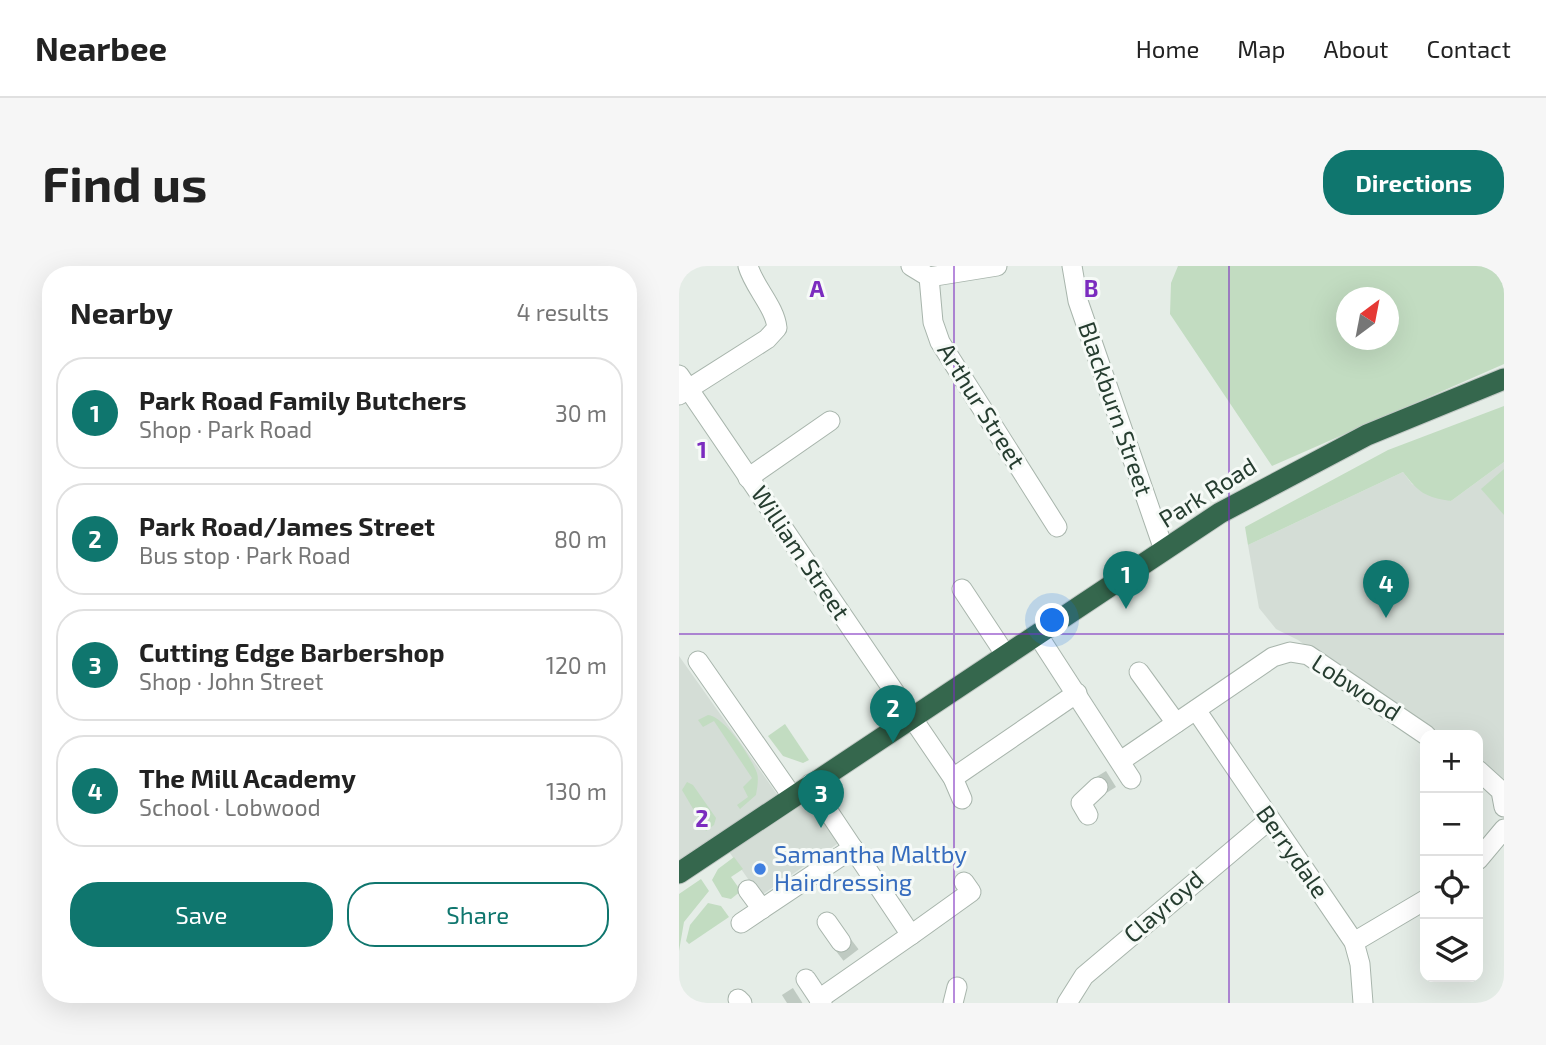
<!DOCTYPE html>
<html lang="en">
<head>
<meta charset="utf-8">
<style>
	:root { --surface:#fff; --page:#f6f6f6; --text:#222; --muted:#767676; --line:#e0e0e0; --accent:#0f766e }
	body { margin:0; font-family:"Exo 2",sans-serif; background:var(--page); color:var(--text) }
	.controls { position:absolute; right:21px; bottom:21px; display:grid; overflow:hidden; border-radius:14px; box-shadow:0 7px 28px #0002 }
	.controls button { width:63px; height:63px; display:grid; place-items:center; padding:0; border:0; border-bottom:2px solid var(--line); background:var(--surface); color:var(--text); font:35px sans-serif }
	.compass { position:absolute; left:657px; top:21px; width:63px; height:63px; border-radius:50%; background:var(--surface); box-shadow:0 7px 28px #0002; rotate:32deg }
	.you { position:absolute; left:374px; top:355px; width:24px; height:24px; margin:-18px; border:5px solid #fff; border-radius:50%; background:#1a73e8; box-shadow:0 0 0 10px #1a73e833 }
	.badge { display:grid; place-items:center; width:46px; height:46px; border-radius:50%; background:var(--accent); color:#fff; font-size:23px; font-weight:700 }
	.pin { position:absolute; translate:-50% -58px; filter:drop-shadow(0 2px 4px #0008) }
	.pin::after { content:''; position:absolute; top:37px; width:24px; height:21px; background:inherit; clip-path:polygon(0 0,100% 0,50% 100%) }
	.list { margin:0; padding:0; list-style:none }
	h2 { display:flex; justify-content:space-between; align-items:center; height:91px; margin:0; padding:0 28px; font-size:30px }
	h2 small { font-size:23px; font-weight:400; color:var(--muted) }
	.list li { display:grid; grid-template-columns:46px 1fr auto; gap:21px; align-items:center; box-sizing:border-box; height:112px; margin:0 14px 14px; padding:0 14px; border:2px solid var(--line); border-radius:28px }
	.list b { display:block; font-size:26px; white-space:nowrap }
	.list p { margin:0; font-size:23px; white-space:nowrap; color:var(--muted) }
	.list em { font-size:23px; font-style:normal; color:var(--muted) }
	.actions { display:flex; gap:14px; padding:21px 28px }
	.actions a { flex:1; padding:16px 0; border:2px solid var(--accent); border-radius:28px; text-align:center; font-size:24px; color:var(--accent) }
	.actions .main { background:var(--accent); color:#fff }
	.icon { flex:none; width:38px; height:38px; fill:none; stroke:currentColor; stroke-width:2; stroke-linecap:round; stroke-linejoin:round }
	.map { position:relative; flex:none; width:825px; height:737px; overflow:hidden; border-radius:28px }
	header { display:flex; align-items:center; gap:42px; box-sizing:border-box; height:98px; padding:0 35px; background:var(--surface); border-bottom:2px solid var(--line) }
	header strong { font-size:33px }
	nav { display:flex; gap:38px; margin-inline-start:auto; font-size:24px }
	.intro { display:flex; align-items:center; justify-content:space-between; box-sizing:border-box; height:168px; padding:0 42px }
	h1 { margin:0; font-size:49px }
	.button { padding:18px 32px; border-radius:28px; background:var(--accent); color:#fff; font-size:24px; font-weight:700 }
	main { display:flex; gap:42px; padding:0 42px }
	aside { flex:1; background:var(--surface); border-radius:28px; box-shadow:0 7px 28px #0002 }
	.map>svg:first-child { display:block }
</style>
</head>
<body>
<header>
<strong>Nearbee</strong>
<nav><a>Home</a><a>Map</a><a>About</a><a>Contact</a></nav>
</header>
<div class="intro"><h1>Find us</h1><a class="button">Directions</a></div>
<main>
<aside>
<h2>Nearby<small>4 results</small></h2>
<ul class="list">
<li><span class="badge">1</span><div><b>Park Road Family Butchers</b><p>Shop · Park Road</p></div><em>30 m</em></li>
<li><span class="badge">2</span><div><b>Park Road/James Street</b><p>Bus stop · Park Road</p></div><em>80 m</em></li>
<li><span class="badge">3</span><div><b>Cutting Edge Barbershop</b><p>Shop · John Street</p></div><em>120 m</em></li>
<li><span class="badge">4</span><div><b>The Mill Academy</b><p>School · Lobwood</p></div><em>130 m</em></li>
</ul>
<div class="actions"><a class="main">Save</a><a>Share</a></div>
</aside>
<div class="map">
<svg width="825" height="737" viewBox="0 0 825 737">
	<rect width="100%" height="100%" fill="#e5ede7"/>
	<g fill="#d4ddd6">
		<path d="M825,196V521L799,502V469H753L619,374L597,363L580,342L569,279L724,206L733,218L772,235Z"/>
		<path d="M0,390L105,538L129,524L164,574L81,630L39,570L0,595Z"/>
	</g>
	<g fill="#c2dcc1" fill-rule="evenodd">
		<path d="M499,0H825V98L593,200L491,48L492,17ZM668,32H710V74H668Z"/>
		<path d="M825,140V196L772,235C746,231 740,227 724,206L569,279L566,261L709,184Z"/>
		<path d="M825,203V249L802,223Z"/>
		<path d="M29,449C46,451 72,491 78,507C80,513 78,523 77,529L61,543L58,539L69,531L64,521L73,512L35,455L24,461L19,454Z"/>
		<path d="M106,458L130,494L124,497L104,490L89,470Z"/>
		<path d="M8,516L14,519L37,552L35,559L27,565L3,524Z"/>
		<path d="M55,591L64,603L52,611L62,625L52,633L43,631L33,614L39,603Z"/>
		<path d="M22,613L30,625L5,656L0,685V628Z"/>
		<path d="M29,637L42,640L50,651L10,678L7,675L11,659Z"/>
	</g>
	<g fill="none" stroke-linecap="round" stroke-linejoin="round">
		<g stroke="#bfcac2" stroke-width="19" stroke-dasharray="19 10" stroke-linecap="butt">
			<path d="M419,521L432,513"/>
			<path d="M162,676L172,689"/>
			<path d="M108,737L119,730"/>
		</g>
		<defs>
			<g id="minor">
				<path d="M232,0L250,11L318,0"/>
				<path d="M393,0L399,35L485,284"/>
				<path d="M250,11L254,56L261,76L378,261"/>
				<path d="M0,109L274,512L283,533"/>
				<path d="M0,129L88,73L98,62C96,41 75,21 69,0"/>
				<path d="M69,212L151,155"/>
				<path d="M283,323L326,388"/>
				<path d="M358,368L452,513"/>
				<path d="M19,395L113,530"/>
				<path d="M460,406L497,457"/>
				<path d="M517,444L675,676L681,698L684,737"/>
				<path d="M443,494L594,391L611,386L629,389L747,469"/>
				<path d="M799,504L822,525L825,541"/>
				<path d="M274,512L398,427"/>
				<path d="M131,518L232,669L140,733"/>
				<path d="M409,549L402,537L419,521"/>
				<path d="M799,594L825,563"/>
				<path d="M69,624L83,643"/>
				<path d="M148,656L162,676"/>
				<path d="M62,657L174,582"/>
				<path d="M232,669L292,626L285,616"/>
				<path d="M675,676L746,634"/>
				<path d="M127,713L143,737"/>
				<path d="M59,733L63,737"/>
				<path d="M274,737L278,721"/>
				<path d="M388,737L405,710L590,554"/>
			</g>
			<path id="highway" d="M0,607L541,247L688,169L825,113"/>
		</defs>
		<use href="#minor" stroke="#a8b5ac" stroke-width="21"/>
		<use href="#highway" stroke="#c2c9c5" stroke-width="23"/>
		<use href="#minor" stroke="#fff" stroke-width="19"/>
		<use href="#highway" stroke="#35674d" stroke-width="21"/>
	</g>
	<path fill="none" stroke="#7b2cbf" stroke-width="2" stroke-opacity="0.55" d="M275,0V737M550,0V737M0,368H825"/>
	<circle fill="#3f7fe0" stroke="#f6faf7" stroke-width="2.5" cx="81" cy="603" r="7"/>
	<g text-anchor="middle" stroke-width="6" stroke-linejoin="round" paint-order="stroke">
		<g font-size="24" fill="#263d30" stroke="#f6faf7">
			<text transform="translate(302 140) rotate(58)" y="8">Arthur Street</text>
			<text transform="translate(436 143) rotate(71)" y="8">Blackburn Street</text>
			<text transform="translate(529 227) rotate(-32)" y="8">Park Road</text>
			<text transform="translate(121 287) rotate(56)" y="8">William Street</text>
			<text transform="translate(677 422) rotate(33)" y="8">Lobwood</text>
			<text transform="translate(613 586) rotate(55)" y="8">Berrydale</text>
			<text transform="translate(485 641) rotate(-41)" y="8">Clayroyd</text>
		</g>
		<g font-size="24" fill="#366cbe" stroke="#f6faf7" text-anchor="start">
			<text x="95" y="597">Samantha Maltby<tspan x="95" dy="28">Hairdressing</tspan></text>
		</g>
	</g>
	<g font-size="23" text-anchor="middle" font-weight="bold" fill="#7b2cbf" stroke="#f6faf7" stroke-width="6" stroke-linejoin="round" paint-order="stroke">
		<text x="138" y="31">A</text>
		<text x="412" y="31">B</text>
		<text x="23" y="192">1</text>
		<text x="23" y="561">2</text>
	</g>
</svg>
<div class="controls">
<button>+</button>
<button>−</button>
<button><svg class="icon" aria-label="locate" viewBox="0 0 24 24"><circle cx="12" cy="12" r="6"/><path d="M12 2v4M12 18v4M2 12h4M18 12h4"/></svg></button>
<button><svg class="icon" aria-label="layers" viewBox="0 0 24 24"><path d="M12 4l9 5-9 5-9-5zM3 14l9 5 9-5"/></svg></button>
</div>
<svg class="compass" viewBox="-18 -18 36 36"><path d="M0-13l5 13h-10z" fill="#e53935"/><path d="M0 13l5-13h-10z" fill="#767676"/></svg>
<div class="you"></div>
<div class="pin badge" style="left:447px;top:343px">1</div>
<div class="pin badge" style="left:214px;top:477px">2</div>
<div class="pin badge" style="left:142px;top:562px">3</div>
<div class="pin badge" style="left:707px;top:352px">4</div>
</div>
</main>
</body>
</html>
